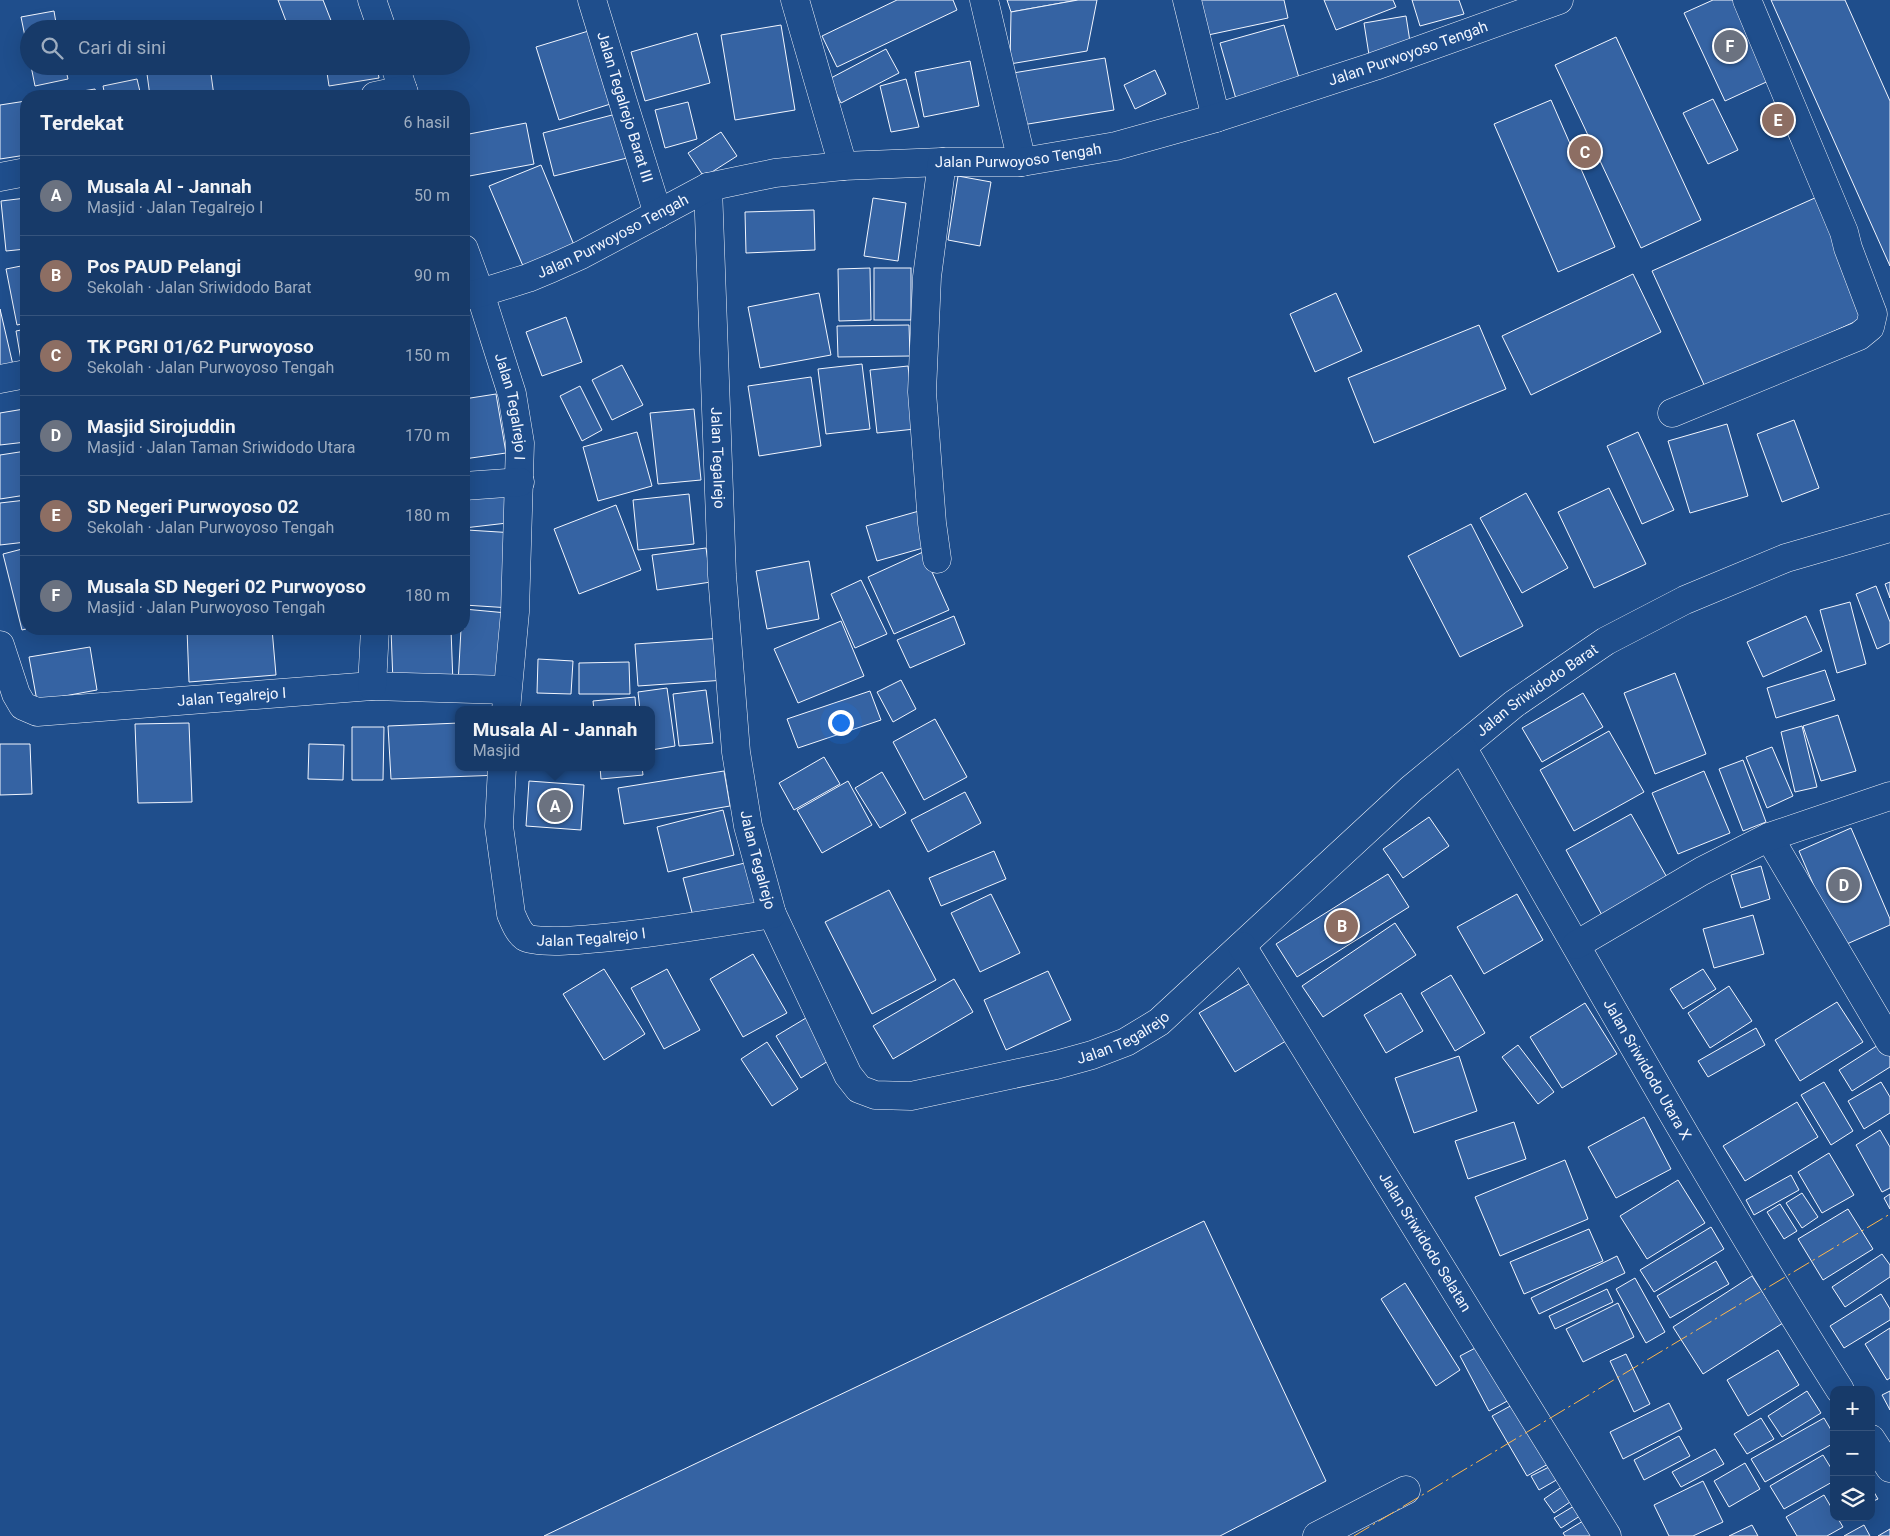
<!DOCTYPE html>
<html lang="id">
<head>
<meta charset="utf-8">
<style>
	:root { --surface:#173a69; --page:#244571; --text:#f1f3f6; --muted:#9eadc0; --line:#36547d; --accent:#ffb74d }
	body { margin:0; font-family:Roboto,sans-serif; background:var(--page); color:var(--text) }
	.controls { position:absolute; right:15px; bottom:15px; display:grid; overflow:hidden; border-radius:10px; box-shadow:0 5px 20px #0002 }
	.controls button { width:45px; height:45px; display:grid; place-items:center; padding:0; border:0; border-bottom:1px solid var(--line); background:var(--surface); color:var(--text); font:25px sans-serif }
	.you { position:absolute; left:840px; top:722px; width:18px; height:18px; margin:-12px; border:4px solid #fff; border-radius:50%; background:#1a73e8; box-shadow:0 0 0 8px #1a73e833 }
	.badge { display:grid; place-items:center; width:32px; height:32px; border-radius:50%; background:var(--accent); color:#fff; font-size:16px; font-weight:700 }
	.pin { position:absolute; translate:-50% -50%; border:2px solid #fff; box-shadow:0 1px 5px #0006 }
	.popup { position:absolute; left:455px; top:706px; width:200px; height:65px; box-sizing:border-box; display:grid; place-content:center; border-radius:10px; background:var(--surface); filter:drop-shadow(0 1px 4px #0005); font-size:16px; white-space:nowrap; color:var(--muted) }
	.popup b { font-size:19px; color:var(--text) }
	.popup::after { content:''; position:absolute; left:50%; top:100%; margin-left:-10px; border:10px solid transparent; border-top-color:var(--surface) }
	.list { margin:0; padding:0; list-style:none }
	h2 { display:flex; justify-content:space-between; align-items:center; height:65px; margin:0; padding:0 20px; font-size:21px }
	h2 small { font-size:16px; font-weight:400; color:var(--muted) }
	.list li { display:grid; grid-template-columns:32px 1fr auto; gap:15px; align-items:center; box-sizing:border-box; height:80px; padding:0 20px; border-top:1px solid var(--line) }
	.list b { display:block; font-size:19px; white-space:nowrap }
	.list p { margin:0; font-size:16px; white-space:nowrap; color:var(--muted) }
	.list em { font-size:16px; font-style:normal; color:var(--muted) }
	.icon { flex:none; width:28px; height:28px; fill:none; stroke:currentColor; stroke-width:2; stroke-linecap:round; stroke-linejoin:round }
	.map { position:relative; flex:none; width:1890px; height:1536px; overflow:hidden }
	.search { position:absolute; background:var(--surface); box-shadow:0 5px 20px #0002; left:20px; top:20px; width:450px; height:55px; display:flex; align-items:center; gap:12px; box-sizing:border-box; padding:0 18px; border-radius:28px; color:var(--muted); font-size:19px }
	.panel { position:absolute; background:var(--surface); box-shadow:0 5px 20px #0002; left:20px; top:90px; width:450px; height:545px; border-radius:20px }
	.map>svg:first-child { display:block }
</style>
</head>
<body>
<div class="map">
<svg width="1890" height="1536" viewBox="0 0 1890 1536">
	<rect width="100%" height="100%" fill="#1f4e8c"/>
	<g fill="#3563a3" stroke="#f2f6ff">
		<path d="M278,0H323L332,23L315,29H289Z"/>
		<path d="M897,0H953L957,10L837,67L822,36Z"/>
		<path d="M1007,0H1078L1011,12Z"/>
		<path d="M1078,0H1097L1087,51L1010,64L1011,12Z"/>
		<path d="M1201,0H1284L1288,18L1208,35Z"/>
		<path d="M1324,0H1393L1396,7L1336,30Z"/>
		<path d="M1412,0H1459L1464,14L1420,26Z"/>
		<path d="M1713,0H1740L1775,78L1725,101L1684,13Z"/>
		<path d="M1771,0H1845L1890,101V266Z"/>
		<path d="M54,11L57,29H29V56L21,17Z"/>
		<path d="M1406,16L1411,48L1369,55L1364,23Z"/>
		<path d="M781,25L795,110L735,120L721,35Z"/>
		<path d="M1284,25L1301,85L1238,106L1220,43Z"/>
		<path d="M595,29L617,102L559,120L536,47Z"/>
		<path d="M697,33L710,83L645,101L631,52Z"/>
		<path d="M1616,37L1701,220L1641,248L1555,65Z"/>
		<path d="M886,49L899,73L841,103L829,79Z"/>
		<path d="M1105,58L1114,110L1022,125L1013,73Z"/>
		<path d="M970,61L979,106L924,117L915,72Z"/>
		<path d="M31,66H65L68,79L35,86Z"/>
		<path d="M326,66H377L379,78L329,86Z"/>
		<path d="M210,67L214,96H150L147,74Z"/>
		<path d="M1155,70L1166,94L1135,109L1124,85Z"/>
		<path d="M137,79L141,96H105L103,86Z"/>
		<path d="M906,79L919,127L891,132L880,86Z"/>
		<path d="M95,89L97,96H52Z"/>
		<path d="M1713,99L1738,150L1708,164L1683,113Z"/>
		<path d="M1551,100L1615,247L1558,272L1494,124Z"/>
		<path d="M26,101V155L0,159V105Z"/>
		<path d="M688,102L697,139L665,148L655,110Z"/>
		<path d="M616,114L627,158L554,176L543,133Z"/>
		<path d="M526,123L534,164L464,177V135Z"/>
		<path d="M721,132L737,156L704,177L688,153Z"/>
		<path d="M541,165L574,245L523,266L489,186Z"/>
		<path d="M958,176L991,182L980,246L948,240Z"/>
		<path d="M1817,197L1870,315L1706,389L1652,271Z"/>
		<path d="M26,198V249L6,251L1,201Z"/>
		<path d="M873,198L906,203L898,261L864,256Z"/>
		<path d="M814,210L815,250L746,253L745,212Z"/>
		<path d="M26,265V323L17,325L6,269Z"/>
		<path d="M870,268L871,320L839,321L838,269Z"/>
		<rect x="874" y="268" width="37" height="52"/>
		<path d="M1633,274L1661,332L1531,395L1502,336Z"/>
		<path d="M819,293L831,355L760,368L748,307Z"/>
		<path d="M1336,293L1362,351L1315,372L1290,314Z"/>
		<path d="M0,309L13,365L0,368Z"/>
		<path d="M566,317L582,362L542,376L526,332Z"/>
		<path d="M909,325L910,356L838,357L837,326Z"/>
		<path d="M1479,325L1506,389L1374,443L1348,378Z"/>
		<path d="M26,329V365L22,366L16,331Z"/>
		<path d="M862,364L870,429L826,434L818,369Z"/>
		<path d="M622,365L643,405L612,420L592,380Z"/>
		<path d="M908,366L915,429L877,433L870,370Z"/>
		<path d="M811,377L821,446L759,456L748,386Z"/>
		<path d="M580,386L602,430L582,441L560,396Z"/>
		<path d="M496,394L506,453L464,459V399Z"/>
		<path d="M24,409L26,442L0,445V413Z"/>
		<path d="M694,409L701,480L658,484L650,413Z"/>
		<path d="M1794,420L1819,488L1782,502L1757,434Z"/>
		<path d="M1727,424L1748,496L1690,513L1668,441Z"/>
		<path d="M637,432L652,486L598,501L583,447Z"/>
		<path d="M1638,432L1674,510L1642,524L1607,446Z"/>
		<path d="M26,451V495L0,499V455Z"/>
		<path d="M514,483L516,522L464,528V489Z"/>
		<path d="M1609,488L1646,564L1594,588L1558,512Z"/>
		<path d="M1526,493L1568,568L1522,593L1480,518Z"/>
		<path d="M689,494L694,544L638,550L633,500Z"/>
		<path d="M26,500V542L0,545V503Z"/>
		<path d="M616,505L641,570L579,594L554,529Z"/>
		<path d="M919,511L930,546L877,561L866,526Z"/>
		<path d="M1471,524L1523,626L1460,657L1408,556Z"/>
		<path d="M467,530L515,533L511,608L464,605Z"/>
		<path d="M26,548V629L22,630L3,554Z"/>
		<path d="M706,548L711,582L657,590L652,555Z"/>
		<path d="M923,552L949,610L894,634L868,577Z"/>
		<path d="M809,561L819,619L767,629L756,571Z"/>
		<path d="M861,580L887,634L855,648L831,594Z"/>
		<path d="M1890,582V598L1885,584Z"/>
		<path d="M1876,586L1890,622V643L1877,649L1856,594Z"/>
		<path d="M1850,602L1866,664L1837,673L1820,610Z"/>
		<path d="M464,609L507,613L502,687L458,684L461,629H464Z"/>
		<path d="M954,616L965,644L910,668L897,640Z"/>
		<path d="M1806,616L1822,651L1763,677L1747,642Z"/>
		<path d="M841,621L864,676L798,703L774,649Z"/>
		<path d="M187,629H272L276,675L189,682Z"/>
		<path d="M391,629H451L453,684L393,683Z"/>
		<path d="M722,638L725,680L638,686L635,644Z"/>
		<path d="M90,647L97,690L37,701L29,657Z"/>
		<path d="M538,659L573,661L571,694L537,693Z"/>
		<path d="M629,662L630,694H579V663Z"/>
		<path d="M1825,670L1835,700L1776,718L1767,688Z"/>
		<path d="M1675,673L1706,754L1655,774L1624,693Z"/>
		<path d="M901,680L916,709L893,722L877,692Z"/>
		<path d="M667,688L675,746L651,750V710H640L638,692Z"/>
		<path d="M706,690L713,743L679,746L673,694Z"/>
		<path d="M870,691L881,720L798,748L787,719Z"/>
		<path d="M1583,693L1603,727L1542,762L1522,728Z"/>
		<path d="M635,697L636,710H594L593,701Z"/>
		<path d="M1838,715L1856,771L1821,781L1803,726Z"/>
		<path d="M935,719L967,777L924,800L893,742Z"/>
		<path d="M189,723L192,802L138,803L135,724Z"/>
		<path d="M459,723V767H501V775L391,779L388,726Z"/>
		<path d="M1802,726L1817,787L1795,792L1781,732Z"/>
		<path d="M352,727H384L383,780H352Z"/>
		<path d="M1609,731L1644,792L1574,831L1540,770Z"/>
		<path d="M0,744H30L32,794L0,795Z"/>
		<path d="M309,744L344,745L343,780L308,779Z"/>
		<path d="M1772,747L1793,796L1767,808L1746,757Z"/>
		<path d="M824,757L840,784L794,810L779,783Z"/>
		<path d="M1743,760L1766,822L1743,831L1719,769Z"/>
		<path d="M600,767H642L643,775L601,779Z"/>
		<path d="M724,771L730,806L624,824L618,788Z"/>
		<path d="M1704,771L1730,833L1678,854L1652,793Z"/>
		<path d="M882,772L906,813L880,828L855,788Z"/>
		<path d="M529,781L584,785L581,830L526,826Z"/>
		<path d="M848,781L872,825L822,853L797,810Z"/>
		<path d="M965,792L981,823L928,852L911,820Z"/>
		<path d="M723,810L734,855L668,872L657,827Z"/>
		<path d="M1631,814L1669,881L1603,917L1566,850Z"/>
		<path d="M1429,817L1449,846L1403,878L1383,849Z"/>
		<path d="M1851,828L1890,919V925L1840,947L1799,851Z"/>
		<path d="M994,851L1006,879L941,906L929,878Z"/>
		<path d="M753,861L763,903L694,920L683,878Z"/>
		<path d="M1761,866L1770,899L1741,908L1731,875Z"/>
		<path d="M1388,874L1409,907L1297,977L1276,944Z"/>
		<path d="M889,890L936,980L872,1014L825,922Z"/>
		<path d="M991,894L1020,953L980,972L951,913Z"/>
		<path d="M1517,894L1543,940L1484,974L1457,927Z"/>
		<path d="M1753,915L1764,954L1714,968L1703,929Z"/>
		<path d="M1395,923L1416,955L1323,1017L1302,986Z"/>
		<path d="M753,954L787,1013L743,1037L710,979Z"/>
		<path d="M604,969L645,1034L604,1060L563,994Z"/>
		<path d="M667,969L700,1030L664,1049L631,988Z"/>
		<path d="M1703,969L1716,989L1683,1009L1670,989Z"/>
		<path d="M1048,971L1071,1020L1006,1050L984,1000Z"/>
		<path d="M1451,975L1485,1033L1455,1051L1421,993Z"/>
		<path d="M1259,978L1294,1036L1235,1072L1199,1013Z"/>
		<path d="M954,979L973,1012L893,1059L873,1026Z"/>
		<path d="M1729,986L1752,1021L1710,1048L1688,1013Z"/>
		<path d="M1401,993L1423,1031L1386,1053L1364,1015Z"/>
		<path d="M1837,1002L1863,1042L1800,1081L1775,1040Z"/>
		<path d="M1585,1003L1617,1054L1562,1088L1530,1037Z"/>
		<path d="M811,1015L836,1056L801,1078L776,1036Z"/>
		<path d="M1756,1028L1765,1045L1708,1077L1698,1061Z"/>
		<path d="M1886,1040L1890,1046V1067L1852,1091L1839,1070Z"/>
		<path d="M767,1042L798,1089L772,1106L741,1059Z"/>
		<path d="M1518,1045L1554,1092L1538,1104L1502,1057Z"/>
		<path d="M1459,1056L1477,1111L1414,1133L1395,1078Z"/>
		<path d="M1824,1082L1853,1131L1831,1145L1801,1095Z"/>
		<path d="M1881,1082L1890,1097V1113L1864,1129L1848,1101Z"/>
		<path d="M1797,1102L1818,1137L1745,1181L1723,1146Z"/>
		<path d="M1644,1117L1671,1169L1616,1198L1588,1147Z"/>
		<path d="M1514,1122L1526,1159L1468,1179L1455,1141Z"/>
		<path d="M1880,1130L1890,1147V1188L1882,1192L1856,1145Z"/>
		<path d="M1829,1153L1854,1195L1822,1213L1798,1172Z"/>
		<path d="M1565,1160L1588,1219L1500,1256L1475,1197Z"/>
		<path d="M1791,1175L1799,1190L1754,1215L1746,1200Z"/>
		<path d="M1678,1180L1705,1223L1647,1259L1620,1216Z"/>
		<path d="M1802,1193L1818,1217L1802,1228L1786,1203Z"/>
		<path d="M1890,1194V1209L1884,1198Z"/>
		<path d="M1780,1204L1797,1231L1784,1239L1767,1212Z"/>
		<path d="M1848,1209L1873,1249L1823,1280L1798,1239Z"/>
		<path d="M1204,1221L1326,1481L1220,1536H544Z"/>
		<path d="M1711,1227L1724,1249L1654,1292L1640,1270Z"/>
		<path d="M1589,1229L1603,1261L1524,1294L1510,1262Z"/>
		<path d="M1882,1254L1890,1265V1277L1845,1307L1832,1287Z"/>
		<path d="M1617,1256L1625,1273L1539,1314L1531,1298Z"/>
		<path d="M1716,1261L1729,1284L1670,1318L1657,1296Z"/>
		<path d="M1752,1276L1783,1323L1703,1374L1673,1327Z"/>
		<path d="M1635,1278L1665,1332L1646,1343L1616,1289Z"/>
		<path d="M1405,1283L1460,1370L1436,1386L1381,1299Z"/>
		<path d="M1607,1289L1613,1302L1555,1329L1549,1316Z"/>
		<path d="M1881,1294L1890,1309V1320L1844,1348L1830,1326Z"/>
		<path d="M1618,1303L1634,1337L1583,1362L1566,1329Z"/>
		<path d="M1890,1328V1378L1887,1380L1865,1344Z"/>
		<path d="M1481,1345L1511,1399L1489,1411L1460,1356Z"/>
		<path d="M1778,1350L1799,1385L1748,1416L1727,1380Z"/>
		<path d="M1626,1354L1650,1404L1634,1412L1610,1361Z"/>
		<path d="M1807,1391L1821,1413L1782,1437L1768,1416Z"/>
		<path d="M1890,1391V1410L1882,1395Z"/>
		<path d="M1669,1403L1682,1429L1623,1459L1610,1432Z"/>
		<path d="M1514,1404L1548,1464L1527,1476L1492,1416Z"/>
		<path d="M1761,1418L1774,1439L1747,1454L1734,1434Z"/>
		<path d="M1824,1418L1834,1435V1443L1765,1482L1751,1459Z"/>
		<path d="M1679,1436L1690,1456L1644,1480L1634,1460Z"/>
		<path d="M1715,1449L1724,1464L1681,1487L1672,1472Z"/>
		<path d="M1823,1455L1834,1473V1481L1784,1509L1770,1486Z"/>
		<path d="M1745,1463L1760,1489L1729,1507L1714,1481Z"/>
		<path d="M1553,1465L1560,1478L1539,1490L1531,1476Z"/>
		<path d="M1703,1481L1723,1522L1693,1536H1669L1654,1505Z"/>
		<path d="M1563,1486L1573,1500L1554,1513L1544,1499Z"/>
		<path d="M1871,1487L1878,1499L1871,1502Z"/>
		<path d="M1824,1495L1834,1512V1517H1837L1843,1527L1827,1536H1797L1786,1517Z"/>
		<path d="M1574,1506L1580,1516L1561,1528L1554,1518Z"/>
		<path d="M1583,1521L1592,1536H1565L1563,1533Z"/>
		<path d="M1752,1525L1758,1536H1729Z"/>
		<path d="M1864,1525L1870,1536H1844Z"/>
		<path d="M1890,1529V1536H1878Z"/>
	</g>
	<g fill="none" stroke-linecap="round" stroke-linejoin="round">
		<defs>
			<g id="minor">
				<path d="M372,0L382,29"/>
				<path id="s1" d="M592,0L624,105L658,214"/>
				<path d="M795,0L843,166"/>
				<path d="M984,0L1022,162"/>
				<path d="M1187,0L1216,118"/>
				<path d="M395,66L405,96"/>
				<path d="M375,96L403,90"/>
				<path d="M0,177L26,172"/>
				<path id="s2" d="M708,187L722,575L736,752L748,826L772,914L848,1075L859,1089L875,1095L911,1096L1056,1065L1092,1055L1126,1042L1159,1022L1411,789L1514,704L1606,641L1685,600L1786,558L1890,528"/>
				<path id="s3" d="M464,249L480,293L512,394L520,443L515,612L506,710"/>
				<path id="s4" d="M464,296L480,293L528,278L552,268L581,255L708,187L775,173L843,166L942,162H1022L1116,146L1216,118L1375,66L1559,0"/>
				<path d="M0,379L26,374"/>
				<path d="M1672,413L1859,336L1870,327L1873,314L1848,248L1844,232L1747,0"/>
				<path d="M464,486L520,482"/>
				<path d="M937,559L932,523L922,392L927,277L942,162"/>
				<path id="s5" d="M0,645L16,694L23,706L37,712L372,686L507,690"/>
				<path d="M372,686L375,629"/>
				<path id="s6" d="M1462,747C1586,962 1707,1180 1840,1390"/>
				<path id="s7" d="M502,767L499,826L511,914C514,921 518,932 525,937C549,952 735,920 772,914"/>
				<path d="M1769,837L1890,1042"/>
				<path d="M1576,945L1702,871L1769,837L1890,796"/>
				<path id="s8" d="M1242,946L1607,1536"/>
				<path d="M1871,1439L1890,1468"/>
				<path d="M1317,1536L1406,1490"/>
			</g>
		</defs>
		<use href="#minor" stroke="#f2f6ff" stroke-width="29"/>
		<use href="#minor" stroke="#1f4e8c" stroke-width="28"/>
		<path stroke="#ffb74d" stroke-width="1" stroke-dasharray="18 4 2.5 4" stroke-linecap="butt" d="M1354,1536L1890,1214"/>
	</g>
	<g text-anchor="middle" stroke-width="4" stroke-linejoin="round" paint-order="stroke">
		<g font-size="15" fill="#f2f6ff" stroke="#1f4e8c">
			<text dy="5" stroke="none"><textPath href="#s4" startOffset="986">Jalan Purwoyoso Tengah</textPath></text>
			<text dy="5" stroke="none"><textPath href="#s1" startOffset="112">Jalan Tegalrejo Barat III</textPath></text>
			<text dy="5" stroke="none"><textPath href="#s4" startOffset="581">Jalan Purwoyoso Tengah</textPath></text>
			<text dy="5" stroke="none"><textPath href="#s4" startOffset="161">Jalan Purwoyoso Tengah</textPath></text>
			<text dy="5" stroke="none"><textPath href="#s3" startOffset="165">Jalan Tegalrejo I</textPath></text>
			<text dy="5" stroke="none"><textPath href="#s2" startOffset="271">Jalan Tegalrejo</textPath></text>
			<text dy="5" stroke="none"><textPath href="#s2" startOffset="1745">Jalan Sriwidodo Barat</textPath></text>
			<text dy="5" stroke="none"><textPath href="#s5" startOffset="276">Jalan Tegalrejo I</textPath></text>
			<text dy="5" stroke="none"><textPath href="#s2" startOffset="676">Jalan Tegalrejo</textPath></text>
			<text dy="5" stroke="none"><textPath href="#s7" startOffset="242">Jalan Tegalrejo I</textPath></text>
			<text dy="5" stroke="none"><textPath href="#s2" startOffset="1202">Jalan Tegalrejo</textPath></text>
			<text dy="5" stroke="none"><textPath href="#s6" startOffset="372">Jalan Sriwidodo Utara X</textPath></text>
			<text dy="5" stroke="none"><textPath href="#s8" startOffset="348">Jalan Sriwidodo Selatan</textPath></text>
		</g>
	</g>
</svg>
<div class="controls">
<button>+</button>
<button>−</button>
<button><svg class="icon" aria-label="layers" viewBox="0 0 24 24"><path d="M12 4l9 5-9 5-9-5zM3 14l9 5 9-5"/></svg></button>
</div>
<div class="you"></div>
<div class="pin badge" style="left:555px;top:806px;background:#6b7280">A</div>
<div class="popup"><b>Musala Al - Jannah</b>Masjid</div>
<div class="pin badge" style="left:1342px;top:926px;background:#8d6e63">B</div>
<div class="pin badge" style="left:1585px;top:152px;background:#8d6e63">C</div>
<div class="pin badge" style="left:1844px;top:885px;background:#6b7280">D</div>
<div class="pin badge" style="left:1778px;top:120px;background:#8d6e63">E</div>
<div class="pin badge" style="left:1730px;top:46px;background:#6b7280">F</div>
<div class="search"><svg class="icon" aria-label="search" viewBox="0 0 24 24"><circle cx="10" cy="10" r="6"/><path d="M15 15l6 6"/></svg>Cari di sini</div>
<section class="panel">
<h2>Terdekat<small>6 hasil</small></h2>
<ul class="list">
<li><span class="badge" style="background:#6b7280">A</span><div><b>Musala Al - Jannah</b><p>Masjid · Jalan Tegalrejo I</p></div><em>50 m</em></li>
<li><span class="badge" style="background:#8d6e63">B</span><div><b>Pos PAUD Pelangi</b><p>Sekolah · Jalan Sriwidodo Barat</p></div><em>90 m</em></li>
<li><span class="badge" style="background:#8d6e63">C</span><div><b>TK PGRI 01/62 Purwoyoso</b><p>Sekolah · Jalan Purwoyoso Tengah</p></div><em>150 m</em></li>
<li><span class="badge" style="background:#6b7280">D</span><div><b>Masjid Sirojuddin</b><p>Masjid · Jalan Taman Sriwidodo Utara</p></div><em>170 m</em></li>
<li><span class="badge" style="background:#8d6e63">E</span><div><b>SD Negeri Purwoyoso 02</b><p>Sekolah · Jalan Purwoyoso Tengah</p></div><em>180 m</em></li>
<li><span class="badge" style="background:#6b7280">F</span><div><b>Musala SD Negeri 02 Purwoyoso</b><p>Masjid · Jalan Purwoyoso Tengah</p></div><em>180 m</em></li>
</ul>
</section>
</div>
</body>
</html>
